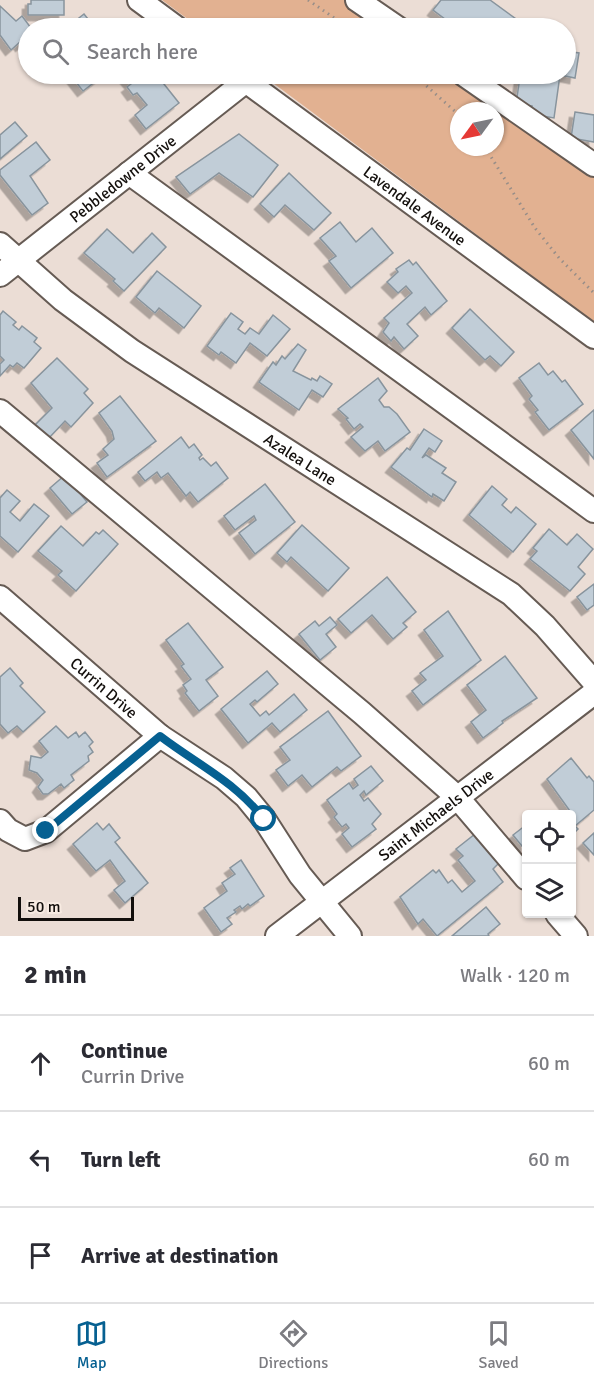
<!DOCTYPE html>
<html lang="en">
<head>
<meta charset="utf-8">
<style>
	:root { --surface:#fff; --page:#f7f7f7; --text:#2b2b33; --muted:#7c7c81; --line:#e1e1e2; --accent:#066091 }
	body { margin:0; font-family:Signika,sans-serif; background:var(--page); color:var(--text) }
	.controls { position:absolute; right:18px; bottom:18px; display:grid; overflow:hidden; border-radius:6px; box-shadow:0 2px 4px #0004 }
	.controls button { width:54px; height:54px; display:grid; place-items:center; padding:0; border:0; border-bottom:2px solid var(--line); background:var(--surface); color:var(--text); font:30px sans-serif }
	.compass { position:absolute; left:450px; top:102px; width:54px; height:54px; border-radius:50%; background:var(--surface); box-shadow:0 2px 4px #0004; rotate:237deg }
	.scale { position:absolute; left:18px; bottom:15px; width:116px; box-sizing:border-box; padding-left:6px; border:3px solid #130f0c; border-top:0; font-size:16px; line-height:21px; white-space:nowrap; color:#130f0c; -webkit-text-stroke:4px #f8ebe2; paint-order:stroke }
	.stop { position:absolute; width:18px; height:18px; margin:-14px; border:4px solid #066091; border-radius:50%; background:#fff }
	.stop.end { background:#066091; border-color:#fff; box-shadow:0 2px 6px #0008 }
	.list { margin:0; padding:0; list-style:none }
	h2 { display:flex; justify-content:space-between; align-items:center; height:78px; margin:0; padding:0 24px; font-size:26px }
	h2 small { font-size:20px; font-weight:400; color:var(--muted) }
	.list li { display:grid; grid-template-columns:39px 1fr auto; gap:18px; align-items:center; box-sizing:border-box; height:96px; padding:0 24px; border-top:2px solid var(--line) }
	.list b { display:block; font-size:22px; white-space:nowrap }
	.list p { margin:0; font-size:20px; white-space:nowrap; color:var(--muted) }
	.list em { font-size:20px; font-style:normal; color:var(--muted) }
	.icon { flex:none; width:33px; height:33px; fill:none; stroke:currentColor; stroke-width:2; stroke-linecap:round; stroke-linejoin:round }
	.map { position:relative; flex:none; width:594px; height:936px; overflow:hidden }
	.search { position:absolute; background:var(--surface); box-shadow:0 2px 4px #0004; left:18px; right:18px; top:18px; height:66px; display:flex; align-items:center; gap:15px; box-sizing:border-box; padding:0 21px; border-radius:33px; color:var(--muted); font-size:22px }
	.sheet { height:366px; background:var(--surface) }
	nav { display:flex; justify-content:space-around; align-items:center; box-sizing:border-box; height:84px; border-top:2px solid var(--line); background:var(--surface); font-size:16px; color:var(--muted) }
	nav a { display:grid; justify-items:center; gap:3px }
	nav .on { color:var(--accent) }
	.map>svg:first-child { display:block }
</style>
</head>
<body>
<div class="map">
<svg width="594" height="936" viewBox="0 0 594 936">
	<defs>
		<filter id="shadow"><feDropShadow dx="-5.5" dy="5.5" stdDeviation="0" flood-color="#0004"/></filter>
	</defs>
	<rect width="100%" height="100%" fill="#ebddd5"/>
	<g fill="#e2b191" fill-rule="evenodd">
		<path d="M162,0H346L386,28H200Z"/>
		<path d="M261,74H450L594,176V322ZM459,111H495V147H459Z"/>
	</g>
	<g fill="#c1cdd7" stroke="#88949d" stroke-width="1.5" filter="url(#shadow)">
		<path d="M31,0H64V15H28V4H31Z"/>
		<path d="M441,0H490L516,19L509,28H474L465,21L457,28L433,10Z"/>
		<path d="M0,6L16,21L22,16L31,28L26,33L28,40L21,46L19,43L11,50L0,35Z"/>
		<path d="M84,14L95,28H73L70,25Z"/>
		<path d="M566,51L579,53L575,78L560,75L554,118L531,114L532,106L516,104L520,77L510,74H566Z"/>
		<path d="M77,74H105L83,91L72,77Z"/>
		<path d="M156,74L179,103L146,129L135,115L147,105L137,93L133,95L127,87L131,84L123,75Z"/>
		<path d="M575,112L594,115V142L571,138Z"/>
		<path d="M15,122L27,136L0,159V135Z"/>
		<path d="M239,134L278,165L253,197L219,173L190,194L176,177Z"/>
		<path d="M36,142L50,160L30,176L48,203L32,215L0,175V170Z"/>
		<path d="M289,173L331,213L314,230L285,205L274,217L260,204Z"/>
		<path d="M340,222L356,242L372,228L393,253L351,288L329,261L336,256L320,238Z"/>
		<path d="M107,229L133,253L152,233L166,247L124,291L113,281L115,279L84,253Z"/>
		<path d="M409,260L413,265L416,262L447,301L431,315L425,307L407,324L418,336L404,349L394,337L391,341L383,332L389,323L384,318L412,293L406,286L398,293L387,282L398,272L396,269Z"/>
		<path d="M157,271L201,306L184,328L159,308L155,313L136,297Z"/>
		<path d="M470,309L514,352L501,366L490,356L485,360L452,328Z"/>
		<path d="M3,311L16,322L13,325L19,330L22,326L37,338L34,342L41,348L24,368L17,363L13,367L10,365L0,376V364L4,360L0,356V315Z"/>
		<path d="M231,313L243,322L238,329L245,334L250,328L259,334L273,315L290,329L267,356L250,343L236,363L221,352L219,355L207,346Z"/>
		<path d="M298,344L306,350L293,371L311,380L312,378L317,381L320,376L332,384L323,397L312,390L299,410L259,382L273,362L276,365L282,356L285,359Z"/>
		<path d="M57,358L88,389L84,393L93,403L71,427L65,421L48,439L35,425L52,408L31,383Z"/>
		<path d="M539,363L548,375L553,371L562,382L565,380L583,404L549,430L535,412L538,410L529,399L532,396L519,378Z"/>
		<path d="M378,378L387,391L379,400L384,407H389L397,414L410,432L385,451L378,441L365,451L351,437L363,427L360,424L354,429L346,419L348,418L338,409Z"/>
		<path d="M120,396L156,441L107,477L97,463L108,455L103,449L114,439L112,431L99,413Z"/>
		<path d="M594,410V459L571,430Z"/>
		<path d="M424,429L442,441L435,452L429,448L422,458L426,455L446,468L442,473L456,482L444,501L433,494L432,497L391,467L407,448L410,450Z"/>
		<path d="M181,437L189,448L194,444L202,455L199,458L200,460L203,458L211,466L216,462L228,478L198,502L190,492L186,496L168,473L161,478L157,472L145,481L138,472Z"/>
		<path d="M65,475L87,502L72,514L50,488Z"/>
		<path d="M265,484L295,522L255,554L239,533L256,520L254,516L235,530L224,516Z"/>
		<path d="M492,486L507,499L502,505L511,513L516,507L536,524L513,552L469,515Z"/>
		<path d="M7,490L20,501L10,512L20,521L34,504L49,516L18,552L0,536V498Z"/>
		<path d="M302,525L349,568L328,591L291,557L287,562L277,553Z"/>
		<path d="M61,526L83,546L96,532L99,534L103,530L118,544L76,591L58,575L62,571L38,551Z"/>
		<path d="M549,529L567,545L577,534L593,549L578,567L585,574L570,591L530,559L537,551L533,548Z"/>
		<path d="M387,577L416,612L403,623L407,627L393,639L372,615L351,633L338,619Z"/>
		<path d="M594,584V605L587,610L577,597Z"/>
		<path d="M448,611L481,660L423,705L412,691L426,680L420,673L443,656L424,630Z"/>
		<path d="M330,617L337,625L326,634L336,647L320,660L299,634L315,621L319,626Z"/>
		<path d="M188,623L223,667L206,680L218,696L199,711L185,693L187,691L183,685L191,679L181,666L184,664L166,640Z"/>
		<path d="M505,656L537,698L502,721L503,723L483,738L471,722L486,710L467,685Z"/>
		<path d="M10,668L23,683L20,686L45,712L23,732L17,726L8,733L0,724V677Z"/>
		<path d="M267,671L278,684L257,702L255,700L250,704L260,716L266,711L269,715L294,694L307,710L280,732L272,723L248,743L221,709Z"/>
		<path d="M328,711L361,756L341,771L337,767L312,787L302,775L288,786L276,770L290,760L280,747Z"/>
		<path d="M56,726L68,738L76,732L79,737L85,732L93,742L89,746L93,752L88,756L89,761L71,775L74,780L64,788L61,784L48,794H43L38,787L43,780L37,773L29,770L31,756L41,758L48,752L39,741Z"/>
		<path d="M571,758L587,778L589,776L594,782V810L575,826L578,829L572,835V814H565L570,811L547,779Z"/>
		<path d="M371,766L383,781L366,795L364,791L360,795L364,801L368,798L381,814L372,824L376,829L352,847L342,834L349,828L346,824L342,827L334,817L337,814L327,800L349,783L353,789L358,785L354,779Z"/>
		<path d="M97,823L103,830L109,824L120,838L115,842L148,883L125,903L114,890L125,881L110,860L96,871L73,844Z"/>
		<path d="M526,825V851L513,835Z"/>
		<path d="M594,833V855L583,843Z"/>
		<path d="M475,834L499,863L493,869L503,882L437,936L423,919L418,924L400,897L433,870L436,873L439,870L448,883L452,880L462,892L475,881L458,860L463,856L456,849Z"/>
		<path d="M241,860L264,896L250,906L248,904L242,909L240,906L234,910L236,912L227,918L232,924L221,932L204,908L227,891L222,883L235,874L230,868Z"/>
		<path d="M486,907L500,924L488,934L489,936H452Z"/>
	</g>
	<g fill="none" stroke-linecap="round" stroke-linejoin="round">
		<defs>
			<g id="minor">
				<path d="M139,0L177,28"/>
				<path d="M357,0L398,28"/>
				<path id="s1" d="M236,74L594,337"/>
				<path d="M463,74L594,165"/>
				<path d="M129,173L594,511"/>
				<path id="s2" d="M0,244L63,300L132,351L511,594L545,626L594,682"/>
				<path id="s3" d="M0,275L246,81"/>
				<path d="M0,411L362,713L457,797L526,878"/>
				<path id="s4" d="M0,597L160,736L224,778L246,797L264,819L300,875L350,936"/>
				<path d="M0,821L8,830L25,839L46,831L160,736"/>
				<path d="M557,914L576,936"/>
				<path id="s5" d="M277,936L594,693"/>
			</g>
		</defs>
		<use href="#minor" stroke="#665b54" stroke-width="26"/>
		<g stroke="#988e88" stroke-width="3" stroke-dasharray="1.5 4.5" stroke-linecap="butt">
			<path d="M308,0L349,28"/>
			<path d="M413,74L459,115"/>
			<path d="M485,147L535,228L559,258L594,293"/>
		</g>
		<use href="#minor" stroke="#fff" stroke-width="22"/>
	</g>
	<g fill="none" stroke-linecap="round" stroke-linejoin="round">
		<path stroke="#066091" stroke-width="8" d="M46,831L160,736C198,765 233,780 264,819"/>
	</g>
	<g text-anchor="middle" stroke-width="5" stroke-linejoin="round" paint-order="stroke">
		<g font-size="16" fill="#130f0c" stroke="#f8ebe2">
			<text dy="6" stroke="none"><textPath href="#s3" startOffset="156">Pebbledowne Drive</textPath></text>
			<text dy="6" stroke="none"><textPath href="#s1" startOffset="222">Lavendale Avenue</textPath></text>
			<text dy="6" stroke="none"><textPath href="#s2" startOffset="370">Azalea Lane</textPath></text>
			<text dy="6" stroke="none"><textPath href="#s4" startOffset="138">Currin Drive</textPath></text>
			<text dy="6" stroke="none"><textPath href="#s5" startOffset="200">Saint Michaels Drive</textPath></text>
		</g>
	</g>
</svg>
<div class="controls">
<button><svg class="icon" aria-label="locate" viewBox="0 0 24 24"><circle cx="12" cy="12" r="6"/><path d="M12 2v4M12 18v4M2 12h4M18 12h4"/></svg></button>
<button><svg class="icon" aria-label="layers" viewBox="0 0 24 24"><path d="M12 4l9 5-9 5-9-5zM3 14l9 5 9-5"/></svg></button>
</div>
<svg class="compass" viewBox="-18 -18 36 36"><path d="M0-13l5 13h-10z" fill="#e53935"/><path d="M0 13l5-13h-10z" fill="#7c7c81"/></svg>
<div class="scale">50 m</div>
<div class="stop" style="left:264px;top:819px"></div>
<div class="stop end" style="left:46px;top:831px"></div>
<div class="search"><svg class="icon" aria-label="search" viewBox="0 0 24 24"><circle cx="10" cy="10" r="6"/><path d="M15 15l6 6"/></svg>Search here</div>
</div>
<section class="sheet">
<h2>2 min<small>Walk · 120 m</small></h2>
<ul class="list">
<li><svg class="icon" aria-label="ahead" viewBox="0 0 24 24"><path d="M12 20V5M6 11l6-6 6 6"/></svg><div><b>Continue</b><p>Currin Drive</p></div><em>60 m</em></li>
<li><svg class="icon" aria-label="left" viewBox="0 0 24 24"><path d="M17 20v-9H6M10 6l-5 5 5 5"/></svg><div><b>Turn left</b></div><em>60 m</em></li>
<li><svg class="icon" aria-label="arrive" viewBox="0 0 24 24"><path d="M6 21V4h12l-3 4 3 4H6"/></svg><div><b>Arrive at destination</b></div></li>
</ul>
</section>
<nav>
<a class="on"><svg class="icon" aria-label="map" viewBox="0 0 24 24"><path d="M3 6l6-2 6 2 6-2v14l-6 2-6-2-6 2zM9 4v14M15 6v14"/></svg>Map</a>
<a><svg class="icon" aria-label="directions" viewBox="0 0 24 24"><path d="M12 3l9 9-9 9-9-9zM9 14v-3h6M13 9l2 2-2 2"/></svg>Directions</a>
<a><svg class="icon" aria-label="saved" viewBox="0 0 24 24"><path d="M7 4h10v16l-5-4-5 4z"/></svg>Saved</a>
</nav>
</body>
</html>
